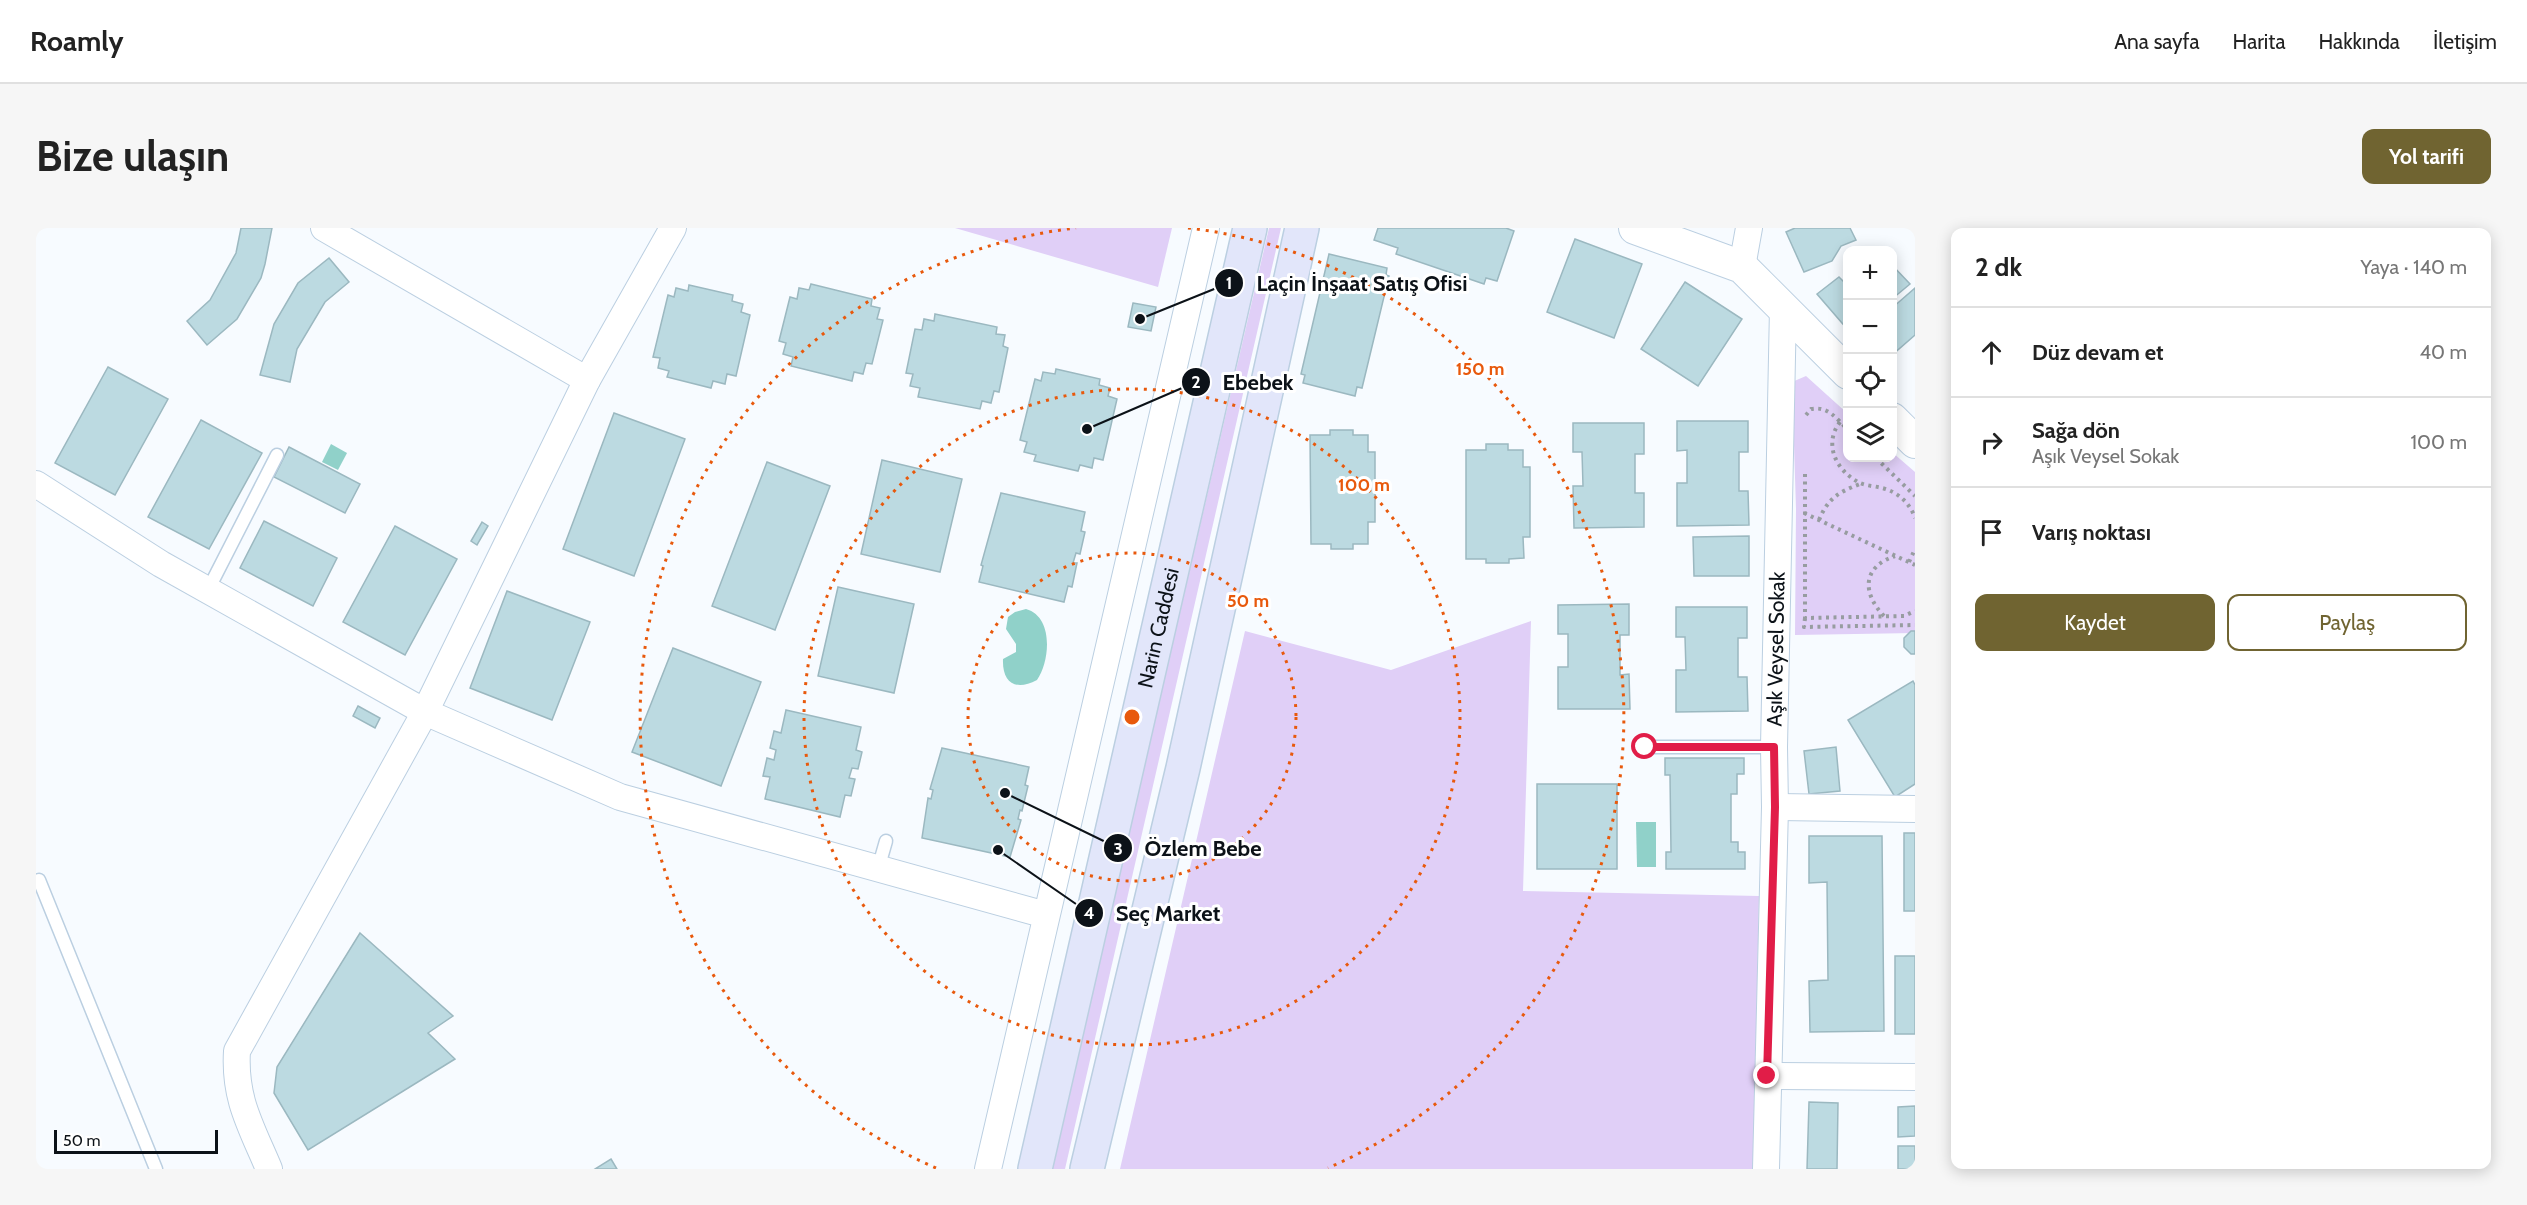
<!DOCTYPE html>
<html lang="tr">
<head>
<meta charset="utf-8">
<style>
	:root { --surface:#fff; --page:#f6f6f6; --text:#222; --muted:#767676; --line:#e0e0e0; --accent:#706431 }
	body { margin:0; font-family:Cabin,sans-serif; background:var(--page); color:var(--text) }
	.controls { position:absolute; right:18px; top:18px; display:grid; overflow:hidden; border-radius:12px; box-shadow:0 3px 15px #0003 }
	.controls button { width:54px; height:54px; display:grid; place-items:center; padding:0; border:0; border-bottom:2px solid var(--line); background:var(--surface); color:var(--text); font:30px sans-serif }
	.scale { position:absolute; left:18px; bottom:15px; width:164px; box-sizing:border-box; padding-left:6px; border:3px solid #0c1218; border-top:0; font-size:16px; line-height:21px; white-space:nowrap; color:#0c1218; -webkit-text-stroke:4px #fff; paint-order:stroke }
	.stop { position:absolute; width:18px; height:18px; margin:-14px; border:4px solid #e11d48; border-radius:50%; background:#fff }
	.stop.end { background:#e11d48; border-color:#fff; box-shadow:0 2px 6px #0008 }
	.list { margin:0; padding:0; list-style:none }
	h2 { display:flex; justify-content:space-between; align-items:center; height:78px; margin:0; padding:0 24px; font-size:26px }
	h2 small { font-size:20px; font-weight:400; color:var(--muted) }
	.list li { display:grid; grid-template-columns:39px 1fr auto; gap:18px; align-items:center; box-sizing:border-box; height:90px; padding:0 24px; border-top:2px solid var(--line) }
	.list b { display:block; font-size:22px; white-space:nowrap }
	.list p { margin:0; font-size:20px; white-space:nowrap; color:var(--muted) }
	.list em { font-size:20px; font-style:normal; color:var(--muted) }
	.actions { display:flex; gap:12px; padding:18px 24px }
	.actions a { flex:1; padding:14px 0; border:2px solid var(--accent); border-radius:12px; text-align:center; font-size:21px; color:var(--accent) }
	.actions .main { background:var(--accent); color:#fff }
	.icon { flex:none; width:33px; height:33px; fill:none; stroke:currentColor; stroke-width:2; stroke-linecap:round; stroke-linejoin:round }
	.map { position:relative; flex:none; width:1879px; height:941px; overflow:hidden; border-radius:12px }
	header { display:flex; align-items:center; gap:36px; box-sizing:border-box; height:84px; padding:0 30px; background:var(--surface); border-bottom:2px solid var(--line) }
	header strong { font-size:28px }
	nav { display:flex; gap:33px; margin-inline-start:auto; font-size:21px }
	.intro { display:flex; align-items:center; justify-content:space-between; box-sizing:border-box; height:144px; padding:0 36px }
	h1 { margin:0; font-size:42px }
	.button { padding:15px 27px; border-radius:12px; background:var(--accent); color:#fff; font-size:21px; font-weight:700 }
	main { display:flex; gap:36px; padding:0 36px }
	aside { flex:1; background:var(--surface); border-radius:12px; box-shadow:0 3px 15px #0003 }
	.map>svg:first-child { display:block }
</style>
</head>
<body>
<header>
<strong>Roamly</strong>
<nav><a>Ana sayfa</a><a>Harita</a><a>Hakkında</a><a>İletişim</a></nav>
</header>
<div class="intro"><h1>Bize ulaşın</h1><a class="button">Yol tarifi</a></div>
<main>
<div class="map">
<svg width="1879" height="941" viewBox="0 0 1879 941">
	<rect width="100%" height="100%" fill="#f7fbff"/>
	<g fill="#e0cff7">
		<path d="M919,0H1136L1122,59Z"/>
		<path d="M1233,0H1245L1029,941H1015Z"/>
		<path d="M1770,148L1811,185L1812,230H1856L1857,225L1879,244V405L1759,407L1760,281L1756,154Z"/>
		<path d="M1495,393L1487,663L1723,668L1717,941H1084L1209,403L1355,442Z"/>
	</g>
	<g fill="#90d1c9">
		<path d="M295,216L311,225L302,242L286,234Z"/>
		<path d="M990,381C1018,389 1014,433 1001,452C979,464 966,454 967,431L980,424V416L970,401L972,389L979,384Z"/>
		<path d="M1600,594H1620V639H1601Z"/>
	</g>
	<g fill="#bcdae1" stroke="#9bb8c0" stroke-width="1.5">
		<path d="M205,0H236L229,36L225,50L201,91L171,117L151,93L174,72L200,25Z"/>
		<path d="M1342,0H1470L1478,3L1461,53L1450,50L1448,56L1360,26L1362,20L1338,12Z"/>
		<path d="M1759,0H1814L1820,12L1805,18L1796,33L1768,44L1750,4Z"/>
		<path d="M1539,11L1606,36L1578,110L1511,84Z"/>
		<path d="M1293,26L1351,40L1350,47L1353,48L1326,160L1321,159L1319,168L1267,155L1269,147L1265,146Z"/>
		<path d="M293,30L313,54L289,74L261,121L254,154L224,147L238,96L262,55Z"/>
		<path d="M1856,37L1874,56L1856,71Z"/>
		<path d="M1803,49L1808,54L1812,51V102L1781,66Z"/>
		<path d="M1649,54L1706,91L1662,158L1605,121Z"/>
		<path d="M775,56L836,71L835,78L844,80L841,91L847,92L836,136L830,135L827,146L818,144L816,153L755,138L757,129L747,126L750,115L743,113L754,69L761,71L763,60L773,62Z"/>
		<path d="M653,57L697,67L696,73L707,76L705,84L714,87L700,148L691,146L689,156L677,153L675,160L631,149L633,143L622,140L624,130L617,129L632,67L638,69L640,60L652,63Z"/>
		<path d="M1879,60V107L1856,127V80Z"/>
		<path d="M1097,75L1120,79L1115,103L1092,99Z"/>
		<path d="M899,86L961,99L960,106L969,107L967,118L972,120L963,164L958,163L955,175L946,173L944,181L882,169L884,160L874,158L877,146L870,145L879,101L886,102L888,91L898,93Z"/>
		<path d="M72,139L132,171L79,267L19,235Z"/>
		<path d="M1020,141L1064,151L1063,157L1074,160L1072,168L1081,171L1067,232L1058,230L1056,240L1044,237L1042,243L998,233L1000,227L988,224L991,214L984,212L999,151L1005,153L1007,144L1019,146Z"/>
		<path d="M578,185L649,211L598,348L527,321Z"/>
		<path d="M165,192L226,225L173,321L112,289Z"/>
		<path d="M1641,193H1712V224H1703V263H1712L1713,297L1641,298V255H1651V222L1641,223Z"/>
		<path d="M1537,195H1608V226H1599V265H1608V299L1538,300L1537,258H1547L1546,224H1537Z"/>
		<path d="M1294,202H1317V207H1332V224H1339V294H1332V316H1317V321H1295V316H1275L1274,207H1294Z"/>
		<path d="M1450,216H1472V222H1487V239H1494V309H1487L1488,330L1473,331V335H1450V331H1430V222H1450Z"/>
		<path d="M253,219L324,256L309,285L238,249Z"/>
		<path d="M846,232L926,251L904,344L825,326Z"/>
		<path d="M731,234L794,258L739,402L676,378Z"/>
		<path d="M965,265L1049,284L1045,303L1049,304L1044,326L1040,325L1037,335H1041L1036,359L1032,358L1028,374L943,354L947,338L945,337Z"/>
		<path d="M228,293L301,330L277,378L204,340Z"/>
		<path d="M446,294L452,298L441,317L435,313Z"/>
		<path d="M359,298L421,331L369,427L307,394Z"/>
		<path d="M1713,308V348H1658L1657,309Z"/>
		<path d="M802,359L878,376L858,465L782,448Z"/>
		<path d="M471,363L554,394L516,492L434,460Z"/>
		<path d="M1593,376V407H1584V447L1593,446L1594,481H1522V439H1532V406H1522V377Z"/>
		<path d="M1640,379H1711V410H1702V449H1711L1712,483L1640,484V442H1650L1649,409H1640Z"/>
		<path d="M1875,403H1879V426H1875L1868,419V410Z"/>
		<path d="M637,420L725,454L685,558L596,524Z"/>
		<path d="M1877,453L1879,457V556L1859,569L1812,492Z"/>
		<path d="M322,478L344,490L339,500L317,488Z"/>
		<path d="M750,482L825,499L820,522L826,524L822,541L816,540L813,550L819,551L815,568L809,567L804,589L729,571L734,549L727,548L731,530L738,532L740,522L734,520L738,503L745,505Z"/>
		<path d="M1800,519L1804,563L1773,566L1768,523Z"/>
		<path d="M906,520L993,539L989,557L992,558L986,583L984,582L982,591L985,592L974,629L886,610L892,570L895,571L897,562L894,561Z"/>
		<path d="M1629,530H1708V546H1701V566H1695V614H1702V624H1709V641H1630V624H1635L1634,547H1629Z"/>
		<rect x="1501" y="556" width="80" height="85"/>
		<rect x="1868" y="605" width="11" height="78"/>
		<path d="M1773,608H1846L1848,803L1774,804L1773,753L1792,752L1791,654L1773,655Z"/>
		<path d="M324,705L417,788L392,805L419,831L272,922L238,865L241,839Z"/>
		<rect x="1859" y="728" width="20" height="78"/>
		<path d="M1773,874L1802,875L1801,941H1771Z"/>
		<path d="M1879,878V908L1862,909V879Z"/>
		<rect x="1862" y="918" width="17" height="23"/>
		<path d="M575,931L581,941H559Z"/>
	</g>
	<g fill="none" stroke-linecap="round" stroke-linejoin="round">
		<defs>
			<g id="service">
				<path d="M172,362L241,227"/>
				<path d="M1609,519H1738"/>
				<path d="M842,641L850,613"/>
				<path d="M0,653L3,652L120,941"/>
			</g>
			<g id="minor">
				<path d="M288,0L551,152L637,0"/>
				<path d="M1706,39L1713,0"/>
				<path d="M0,256L125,336L389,484L584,569L1010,687"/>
				<path d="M1739,579L1879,581"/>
				<path d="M1731,848L1879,849"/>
				<path d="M233,941C215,898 198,871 201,823L389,484L551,152"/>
				<path d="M952,941L1170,0"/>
				<path id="s1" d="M1730,941L1739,579L1738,519L1747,80"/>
			</g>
			<g id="tertiary">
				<path d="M1599,0L1706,39L1812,145"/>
				<path d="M1856,191L1879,214"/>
			</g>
			<g id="secondary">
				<path id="s2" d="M999,941L1214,0"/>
				<path d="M1051,941L1147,540L1266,0"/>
			</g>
		</defs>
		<use href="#service" stroke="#bbcfe1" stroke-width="15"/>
		<use href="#minor" stroke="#bbcfe1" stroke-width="28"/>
		<use href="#tertiary" stroke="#bbcfe1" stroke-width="34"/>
		<use href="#secondary" stroke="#bbcfe1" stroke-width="36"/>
		<g stroke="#979ca0" stroke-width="4" stroke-dasharray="3 4.5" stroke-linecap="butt">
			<path d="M1770,187L1775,181C1792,178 1800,190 1812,202"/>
			<path d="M1804,194C1787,216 1800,243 1824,255C1831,258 1839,258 1846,260C1862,264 1874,275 1879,290"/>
			<path d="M1840,230L1879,268"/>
			<path d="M1769,246V390L1868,388L1879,383"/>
			<path d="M1768,285L1879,337"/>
			<path d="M1783,292C1792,270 1803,264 1824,256"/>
			<path d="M1873,334L1879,321"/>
			<path d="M1848,388C1826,365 1826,339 1859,328"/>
			<path d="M1769,390L1768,399L1879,397"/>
		</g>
		<use href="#service" stroke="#fff" stroke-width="12"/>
		<use href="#minor" stroke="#fff" stroke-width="26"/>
		<use href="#tertiary" stroke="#fff" stroke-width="32"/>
		<use href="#secondary" stroke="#e2e6fa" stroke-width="33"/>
	</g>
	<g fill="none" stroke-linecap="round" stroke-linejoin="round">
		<path stroke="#e11d48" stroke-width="8" d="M1609,519H1738L1739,579L1731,848"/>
	</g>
	<g fill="none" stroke="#e8590c" stroke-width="3" stroke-dasharray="3 6">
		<circle cx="1096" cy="489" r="164"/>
		<circle cx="1096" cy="489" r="328"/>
		<path d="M900 940A492 492 0 0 1 1040 0M1152 0A492 492 0 0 1 1292 940"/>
	</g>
	<g text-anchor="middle" stroke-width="6" stroke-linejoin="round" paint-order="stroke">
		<g font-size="21" fill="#0c1218" stroke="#fff">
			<text dy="7" stroke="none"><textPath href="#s2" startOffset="555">Narin Caddesi</textPath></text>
			<text dy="7" stroke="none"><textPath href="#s1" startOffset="520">Aşık Veysel Sokak</textPath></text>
		</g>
	</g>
	<circle cx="1096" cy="489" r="9" fill="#e8590c" stroke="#fff" stroke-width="3"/>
	<g font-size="18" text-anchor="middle" font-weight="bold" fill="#e8590c" stroke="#fff" stroke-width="6" stroke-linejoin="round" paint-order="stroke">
		<text x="1444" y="147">150 m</text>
		<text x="1328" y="263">100 m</text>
		<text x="1212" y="379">50 m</text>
	</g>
	<path fill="none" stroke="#0c1218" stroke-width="2" d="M1104 91L1193 55M1051 201L1160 154M969 565L1082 620M962 622L1053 685"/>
	<g fill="#0c1218" stroke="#fff" stroke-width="2">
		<circle cx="1104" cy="91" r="6"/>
		<circle cx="1051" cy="201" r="6"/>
		<circle cx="969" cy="565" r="6"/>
		<circle cx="962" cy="622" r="6"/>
		<circle cx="1193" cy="55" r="15"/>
		<circle cx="1160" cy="154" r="15"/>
		<circle cx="1082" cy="620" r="15"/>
		<circle cx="1053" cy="685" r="15"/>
	</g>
	<g font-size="18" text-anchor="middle" font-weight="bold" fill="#fff">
		<text x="1193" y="61">1</text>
		<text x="1160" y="160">2</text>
		<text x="1082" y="627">3</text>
		<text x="1053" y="691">4</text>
	</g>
	<g font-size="22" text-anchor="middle" font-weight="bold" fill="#0c1218" stroke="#fff" stroke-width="6" stroke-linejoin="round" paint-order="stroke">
		<text x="1326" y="63">Laçin İnşaat Satış Ofisi</text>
		<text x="1222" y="162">Ebebek</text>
		<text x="1167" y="628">Özlem Bebe</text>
		<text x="1132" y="693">Seç Market</text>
	</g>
</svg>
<div class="controls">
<button>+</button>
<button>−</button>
<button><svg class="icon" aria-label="locate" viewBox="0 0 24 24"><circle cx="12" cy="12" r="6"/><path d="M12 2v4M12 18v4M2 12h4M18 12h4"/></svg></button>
<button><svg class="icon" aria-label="layers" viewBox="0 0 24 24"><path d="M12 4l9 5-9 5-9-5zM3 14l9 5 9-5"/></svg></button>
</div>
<div class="scale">50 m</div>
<div class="stop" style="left:1609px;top:519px"></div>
<div class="stop end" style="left:1731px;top:848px"></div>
</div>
<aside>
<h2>2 dk<small>Yaya · 140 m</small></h2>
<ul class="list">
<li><svg class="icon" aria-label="ahead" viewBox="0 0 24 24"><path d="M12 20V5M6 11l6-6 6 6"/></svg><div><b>Düz devam et</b></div><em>40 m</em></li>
<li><svg class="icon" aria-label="right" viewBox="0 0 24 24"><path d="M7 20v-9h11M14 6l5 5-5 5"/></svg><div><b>Sağa dön</b><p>Aşık Veysel Sokak</p></div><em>100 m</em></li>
<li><svg class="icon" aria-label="arrive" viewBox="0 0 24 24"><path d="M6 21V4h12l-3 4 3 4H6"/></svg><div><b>Varış noktası</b></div></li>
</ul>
<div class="actions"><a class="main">Kaydet</a><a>Paylaş</a></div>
</aside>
</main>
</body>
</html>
